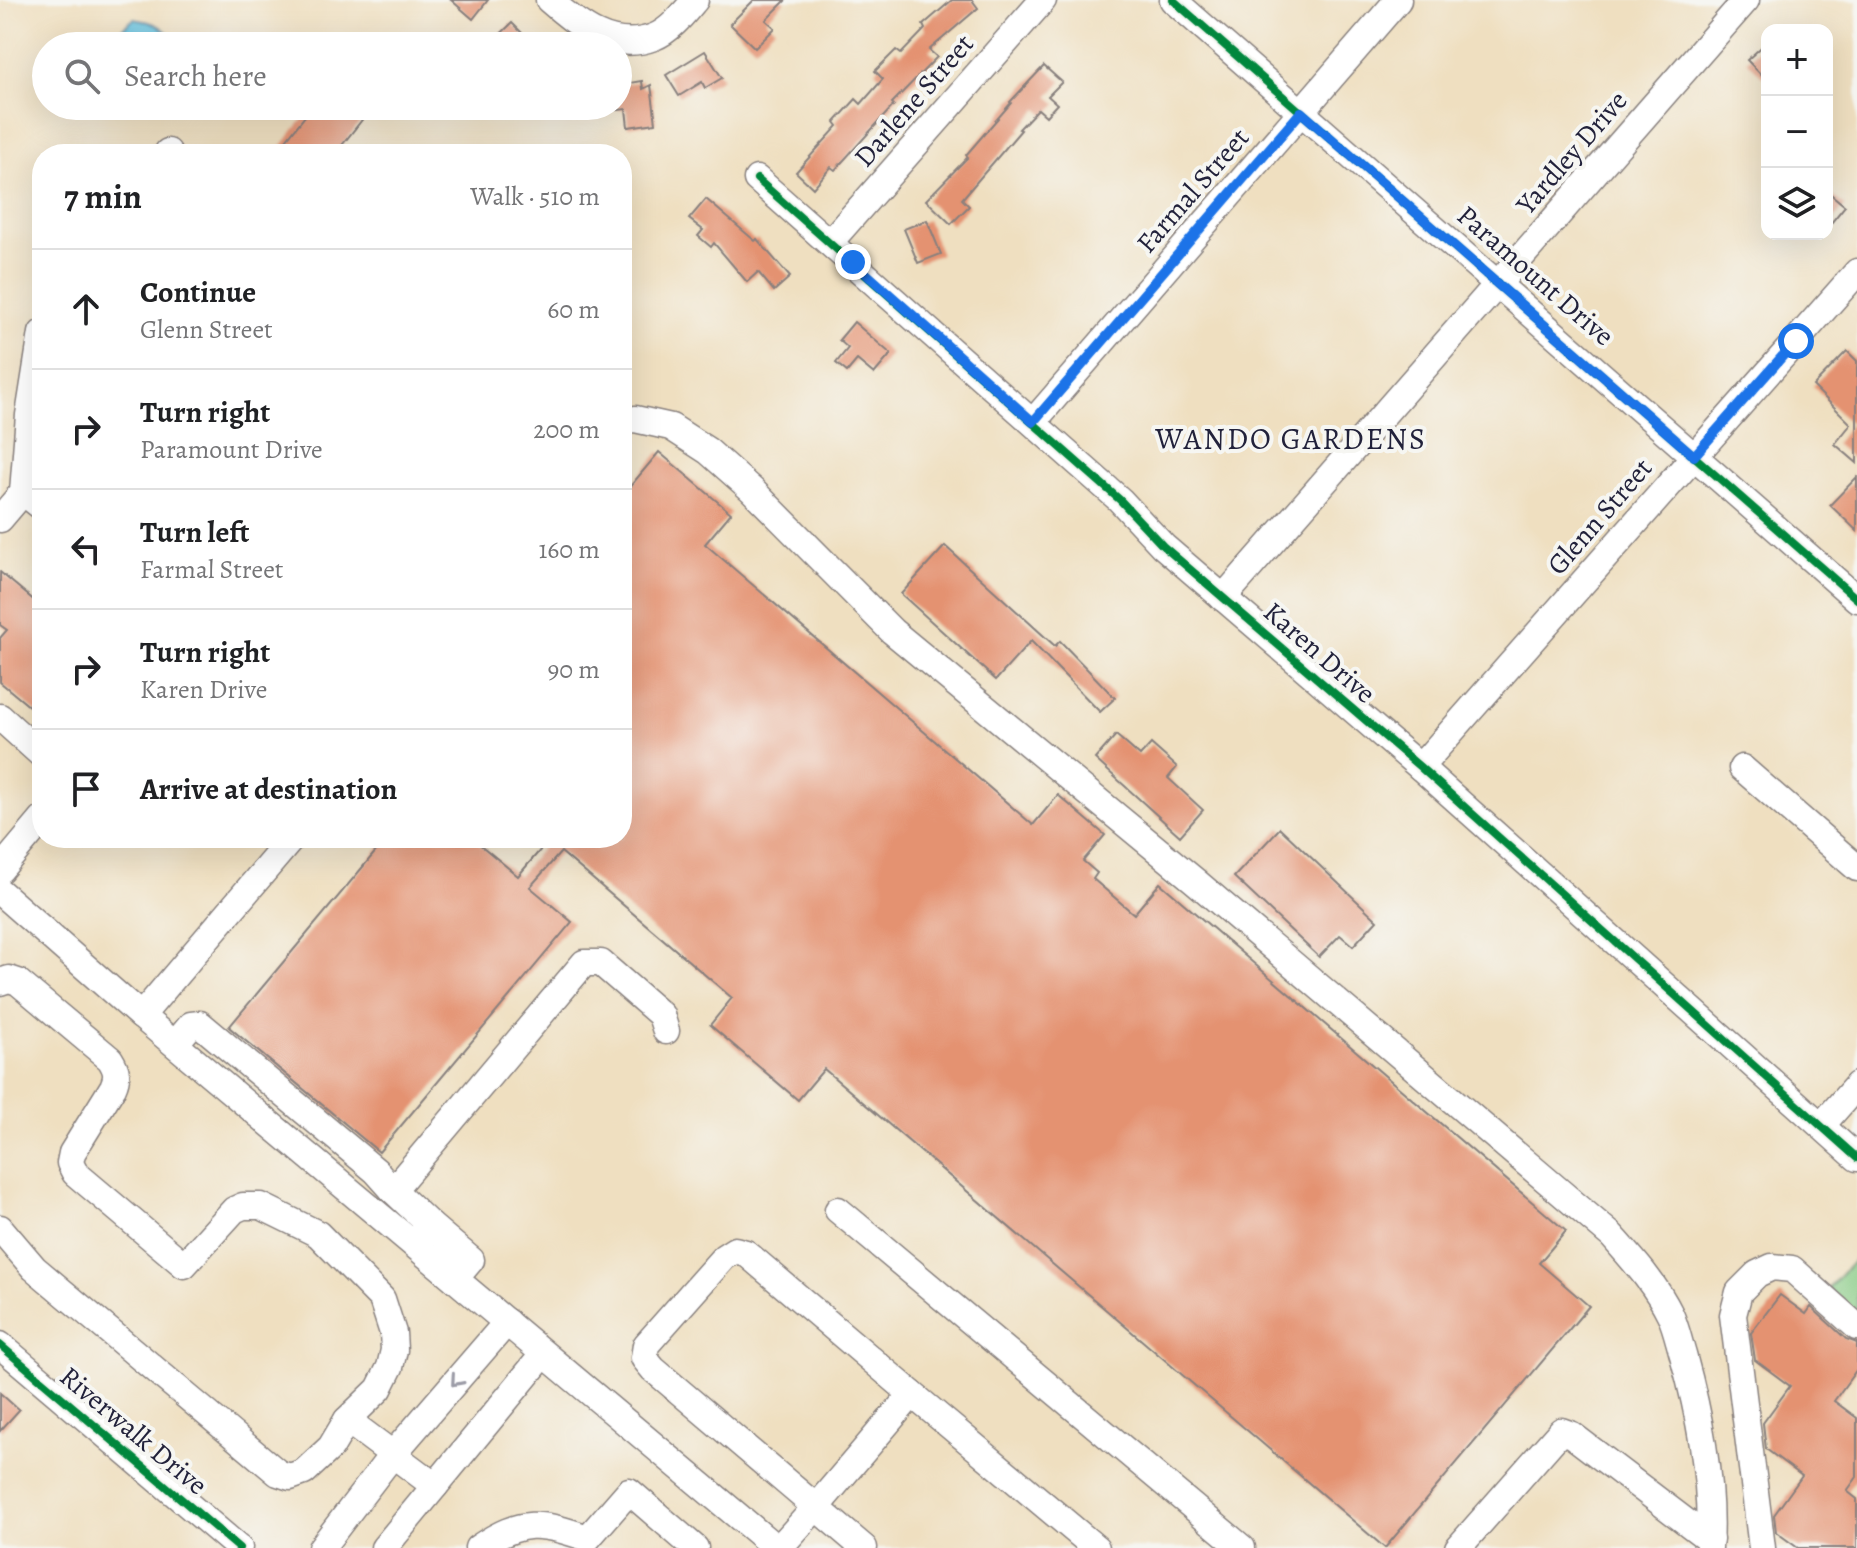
<!DOCTYPE html>
<html lang="en">
<head>
<meta charset="utf-8">
<style>
	:root { --surface:#fff; --page:#f2f2f2; --text:#202124; --muted:#757577; --line:#e0e0e0 }
	body { margin:0; font-family:Alegreya,serif; background:var(--page); color:var(--text) }
	.controls { position:absolute; right:24px; top:24px; display:grid; overflow:hidden; border-radius:16px; box-shadow:0 8px 32px #0002 }
	.controls button { width:72px; height:72px; display:grid; place-items:center; padding:0; border:0; border-bottom:2px solid var(--line); background:var(--surface); color:var(--text); font:40px sans-serif }
	.stop { position:absolute; width:24px; height:24px; margin:-18px; border:6px solid #1a73e8; border-radius:50%; background:#fff }
	.stop.end { background:#1a73e8; border-color:#fff; box-shadow:0 2px 8px #0008 }
	.list { margin:0; padding:0; list-style:none }
	h2 { display:flex; justify-content:space-between; align-items:center; height:104px; margin:0; padding:0 32px; font-size:34px }
	h2 small { font-size:26px; font-weight:400; color:var(--muted) }
	.list li { display:grid; grid-template-columns:52px 1fr auto; gap:24px; align-items:center; box-sizing:border-box; height:120px; padding:0 32px; border-top:2px solid var(--line) }
	.list b { display:block; font-size:30px; white-space:nowrap }
	.list p { margin:0; font-size:26px; white-space:nowrap; color:var(--muted) }
	.list em { font-size:26px; font-style:normal; color:var(--muted) }
	.icon { flex:none; width:44px; height:44px; fill:none; stroke:currentColor; stroke-width:2; stroke-linecap:round; stroke-linejoin:round }
	.map { position:relative; flex:none; width:1857px; height:1548px; overflow:hidden }
	.search { position:absolute; background:var(--surface); box-shadow:0 8px 32px #0002; left:32px; top:32px; width:600px; height:88px; display:flex; align-items:center; gap:20px; box-sizing:border-box; padding:0 28px; border-radius:44px; color:var(--muted); font-size:30px }
	.panel { position:absolute; background:var(--surface); box-shadow:0 8px 32px #0002; left:32px; top:144px; width:600px; height:704px; border-radius:32px }
	.map>svg:first-child { display:block }
</style>
</head>
<body>
<div class="map">
<svg width="1857" height="1548" viewBox="0 0 1857 1548">
	<rect width="100%" height="100%" fill="#f6f6f2"/>
	<filter id="ink" filterUnits="userSpaceOnUse"><feTurbulence type="fractalNoise" baseFrequency=".0125" numOctaves="2"/><feDisplacementMap in="SourceGraphic" scale="16" xChannelSelector="R" yChannelSelector="G"/><feConvolveMatrix kernelMatrix="1 2 1 2 8 2 1 2 1" color-interpolation-filters="sRGB"/></filter>
	<filter id="wash" filterUnits="userSpaceOnUse"><feTurbulence type="fractalNoise" baseFrequency=".006" numOctaves="4" result="noise"/><feDisplacementMap in="SourceGraphic" scale="32" xChannelSelector="R" yChannelSelector="G"/><feGaussianBlur stdDeviation="1.8" result="paint"/><feColorMatrix in="noise" values="0 0 0 0 0 0 0 0 0 0 0 0 0 0 0 0 0 1.4 0 .05"/><feComposite in="paint" operator="in"/></filter>
	<g filter="url(#wash)">
		<rect width="100%" height="100%" fill="#efdfc0"/>
		<path fill="#88cb85" stroke="#557660" stroke-width="2" d="M1857,1257V1315L1828,1289Z"/>
		<path fill="#60c0de" stroke="#41718c" stroke-width="2" d="M134,19C154,22 167,26 177,46H108L115,34Z"/>
		<g id="blocks">
			<g fill="#e49271">
				<path d="M451,0H488L473,19Z"/>
				<path d="M754,0H786L766,20L775,28L755,48L730,24Z"/>
				<path d="M952,0H972L978,8L929,50L937,57L892,103L894,105L835,170L831,167L813,188L796,172L838,126L835,122L856,99L861,104L883,79L875,71L896,50L901,54L925,29L923,25Z"/>
				<path d="M512,23L535,46H488Z"/>
				<path d="M1767,42V81L1747,60Z"/>
				<path d="M705,51L722,78L705,88L702,82L679,96L666,75Z"/>
				<path d="M1044,66L1062,82L1048,96L1057,104L1046,116L1038,109L1019,129L1021,130L962,199L969,206L951,224L926,200L968,157L966,155L1011,103L1010,102Z"/>
				<path d="M642,81L643,89L651,85L656,123L628,127L626,109L618,110V85Z"/>
				<path d="M313,106H352L365,116L335,154H275Z"/>
				<path d="M1827,191L1845,206L1827,228Z"/>
				<path d="M706,199L755,241L757,239L790,277L774,291L758,272L747,282L714,243L711,247L698,236L703,230L689,219Z"/>
				<path d="M927,220L941,254L918,263L904,229Z"/>
				<path d="M854,322L891,354L874,374L857,360L847,372L836,363L848,348L839,340Z"/>
				<path d="M1847,351L1857,361V463L1835,444L1851,424L1813,386Z"/>
				<path d="M659,452L731,513L705,544L1033,825L1058,795L1105,835L1083,861L1097,873L1093,879L1134,914L1160,883L1566,1231L1539,1263L1589,1306L1385,1548L824,1069L798,1100L710,1025L732,998L561,852L530,887L572,922L379,1152L229,1027L387,838H472L518,876L548,841L545,838H622V496Z"/>
				<path d="M1857,477V531L1830,505Z"/>
				<path d="M945,546L1055,646L1060,641L1115,698L1100,712L1031,641L996,680L901,594Z"/>
				<path d="M0,572L42,607V717L0,682V638L7,630L0,625Z"/>
				<path d="M1116,735L1140,756L1151,744L1177,767L1168,778L1203,810L1180,836L1095,759Z"/>
				<path d="M1280,828L1377,920L1353,946L1340,935L1319,957L1234,877Z"/>
				<path d="M1780,1295L1806,1314L1811,1307L1846,1339L1857,1343V1369L1834,1401L1857,1418V1477L1847,1491L1857,1499V1548H1798L1776,1532L1774,1515L1802,1476L1766,1449L1763,1423L1790,1386L1755,1360L1751,1333Z"/>
				<path d="M0,1393L19,1410L0,1431Z"/>
			</g>
		</g>
	</g>
	<g filter="url(#ink)">
		<use href="#blocks" fill-opacity="0" stroke="#88807e" stroke-width="2"/>
		<g fill="none" stroke-linecap="round" stroke-linejoin="round">
			<defs>
				<g id="minor">
					<path d="M549,0C578,25 612,53 654,37C670,31 684,13 695,0"/>
					<path d="M1173,0L1857,599"/>
					<path d="M167,154L168,152"/>
					<path d="M757,179L1120,500L1163,546L1420,767L1857,1158"/>
					<path d="M830,242L1043,0"/>
					<path d="M622,421L635,419L671,427L708,451L752,490L892,631L1195,881L1612,1236C1633,1260 1656,1285 1670,1314C1676,1327 1679,1342 1683,1355C1700,1416 1713,1484 1709,1548"/>
					<path d="M1033,422L1398,0"/>
					<path d="M23,492L42,507"/>
					<path d="M0,519L23,492L29,415L42,333"/>
					<path d="M1223,598L1746,0"/>
					<path d="M0,717L42,755"/>
					<path d="M1420,767L1857,272"/>
					<path d="M1742,768L1857,868"/>
					<path d="M292,838L141,1016L776,1548"/>
					<path d="M0,870L42,820"/>
					<path d="M0,892L141,1016"/>
					<path d="M0,982L9,979L18,982L110,1059C117,1070 118,1076 113,1087L72,1153L70,1163L75,1173L184,1265L234,1210L243,1206H261L318,1234L382,1299L393,1333L394,1350L390,1367L379,1389L347,1420L331,1447L304,1472L290,1477L278,1473L34,1268L0,1228"/>
					<path d="M175,1044L191,1025L200,1024L376,1171L393,1190"/>
					<path d="M1822,1125L1857,1085"/>
					<path d="M838,1210L1242,1548"/>
					<path d="M430,1225L471,1260L455,1279"/>
					<path d="M414,1244L430,1225L393,1190L584,963H601L661,1015L666,1031"/>
					<path d="M0,1345L239,1548"/>
					<path d="M912,1394L1096,1548"/>
					<path d="M347,1420L435,1486"/>
					<path d="M321,1548L393,1454L507,1322"/>
					<path d="M384,1548L543,1355"/>
					<path d="M478,1548C522,1518 540,1522 588,1538L629,1491L695,1548"/>
					<path d="M779,1548L816,1507L912,1394L746,1253L735,1250L724,1257L646,1345L644,1358L653,1369L864,1548"/>
					<path d="M1458,1548L1561,1431L1572,1435L1710,1540"/>
					<path d="M1762,1548L1733,1315L1739,1292L1757,1274L1772,1267L1792,1269L1857,1327"/>
				</g>
			</defs>
			<use href="#minor" stroke="#88807e" stroke-width="29"/>
			<use href="#minor" stroke="#fff" stroke-width="26"/>
			<defs>
				<g id="cycleway">
					<path d="M1173,0L1857,599"/>
					<path d="M757,179L1120,500L1163,546L1420,767L1857,1158"/>
					<path d="M0,1345L239,1548"/>
				</g>
			</defs>
			<use href="#cycleway" stroke="#f6f6f2" stroke-width="13"/>
			<use href="#cycleway" stroke="#00873e" stroke-width="8"/>
		</g>
		<defs><path id="oneway-chevron" d="M-2-3.5L2.5 0L-2 3.5" fill="none" stroke-width="1.6" stroke-linecap="round" stroke-linejoin="round" transform="scale(2)"/></defs>
		<use stroke="#9c9ca7" href="#oneway-chevron" transform="translate(456 1381) rotate(131)"/>
	</g>
	<g fill="none" stroke-linecap="round" stroke-linejoin="round" filter="url(#ink)">
		<path stroke="#1a73e8" stroke-width="10" d="M853,262L1033,422L1301,112L1694,456L1796,341"/>
	</g>
	<g text-anchor="middle" stroke-width="8" stroke-linejoin="round" paint-order="stroke">
		<g font-size="28" fill="#22223b" stroke="#f6f6f2">
			<text transform="translate(913 100) rotate(-49)" y="10">Darlene Street</text>
			<text transform="translate(1571 152) rotate(-49)" y="10">Yardley Drive</text>
			<text transform="translate(1192 190) rotate(-49)" y="10">Farmal Street</text>
			<text transform="translate(1536 275) rotate(41)" y="10">Paramount Drive</text>
			<text transform="translate(1599 516) rotate(-49)" y="10">Glenn Street</text>
			<text transform="translate(1320 652) rotate(41)" y="10">Karen Drive</text>
			<text transform="translate(134 1430) rotate(40)" y="10">Riverwalk Drive</text>
		</g>
		<g font-size="30" letter-spacing="2" fill="#22223b" stroke="#f6f6f2">
			<text x="1291" y="449">WANDO GARDENS</text>
		</g>
	</g>
</svg>
<div class="controls">
<button>+</button>
<button>−</button>
<button><svg class="icon" aria-label="layers" viewBox="0 0 24 24"><path d="M12 4l9 5-9 5-9-5zM3 14l9 5 9-5"/></svg></button>
</div>
<div class="stop" style="left:1796px;top:341px"></div>
<div class="stop end" style="left:853px;top:262px"></div>
<div class="search"><svg class="icon" aria-label="search" viewBox="0 0 24 24"><circle cx="10" cy="10" r="6"/><path d="M15 15l6 6"/></svg>Search here</div>
<section class="panel">
<h2>7 min<small>Walk · 510 m</small></h2>
<ul class="list">
<li><svg class="icon" aria-label="ahead" viewBox="0 0 24 24"><path d="M12 20V5M6 11l6-6 6 6"/></svg><div><b>Continue</b><p>Glenn Street</p></div><em>60 m</em></li>
<li><svg class="icon" aria-label="right" viewBox="0 0 24 24"><path d="M7 20v-9h11M14 6l5 5-5 5"/></svg><div><b>Turn right</b><p>Paramount Drive</p></div><em>200 m</em></li>
<li><svg class="icon" aria-label="left" viewBox="0 0 24 24"><path d="M17 20v-9H6M10 6l-5 5 5 5"/></svg><div><b>Turn left</b><p>Farmal Street</p></div><em>160 m</em></li>
<li><svg class="icon" aria-label="right" viewBox="0 0 24 24"><path d="M7 20v-9h11M14 6l5 5-5 5"/></svg><div><b>Turn right</b><p>Karen Drive</p></div><em>90 m</em></li>
<li><svg class="icon" aria-label="arrive" viewBox="0 0 24 24"><path d="M6 21V4h12l-3 4 3 4H6"/></svg><div><b>Arrive at destination</b></div></li>
</ul>
</section>
</div>
</body>
</html>
